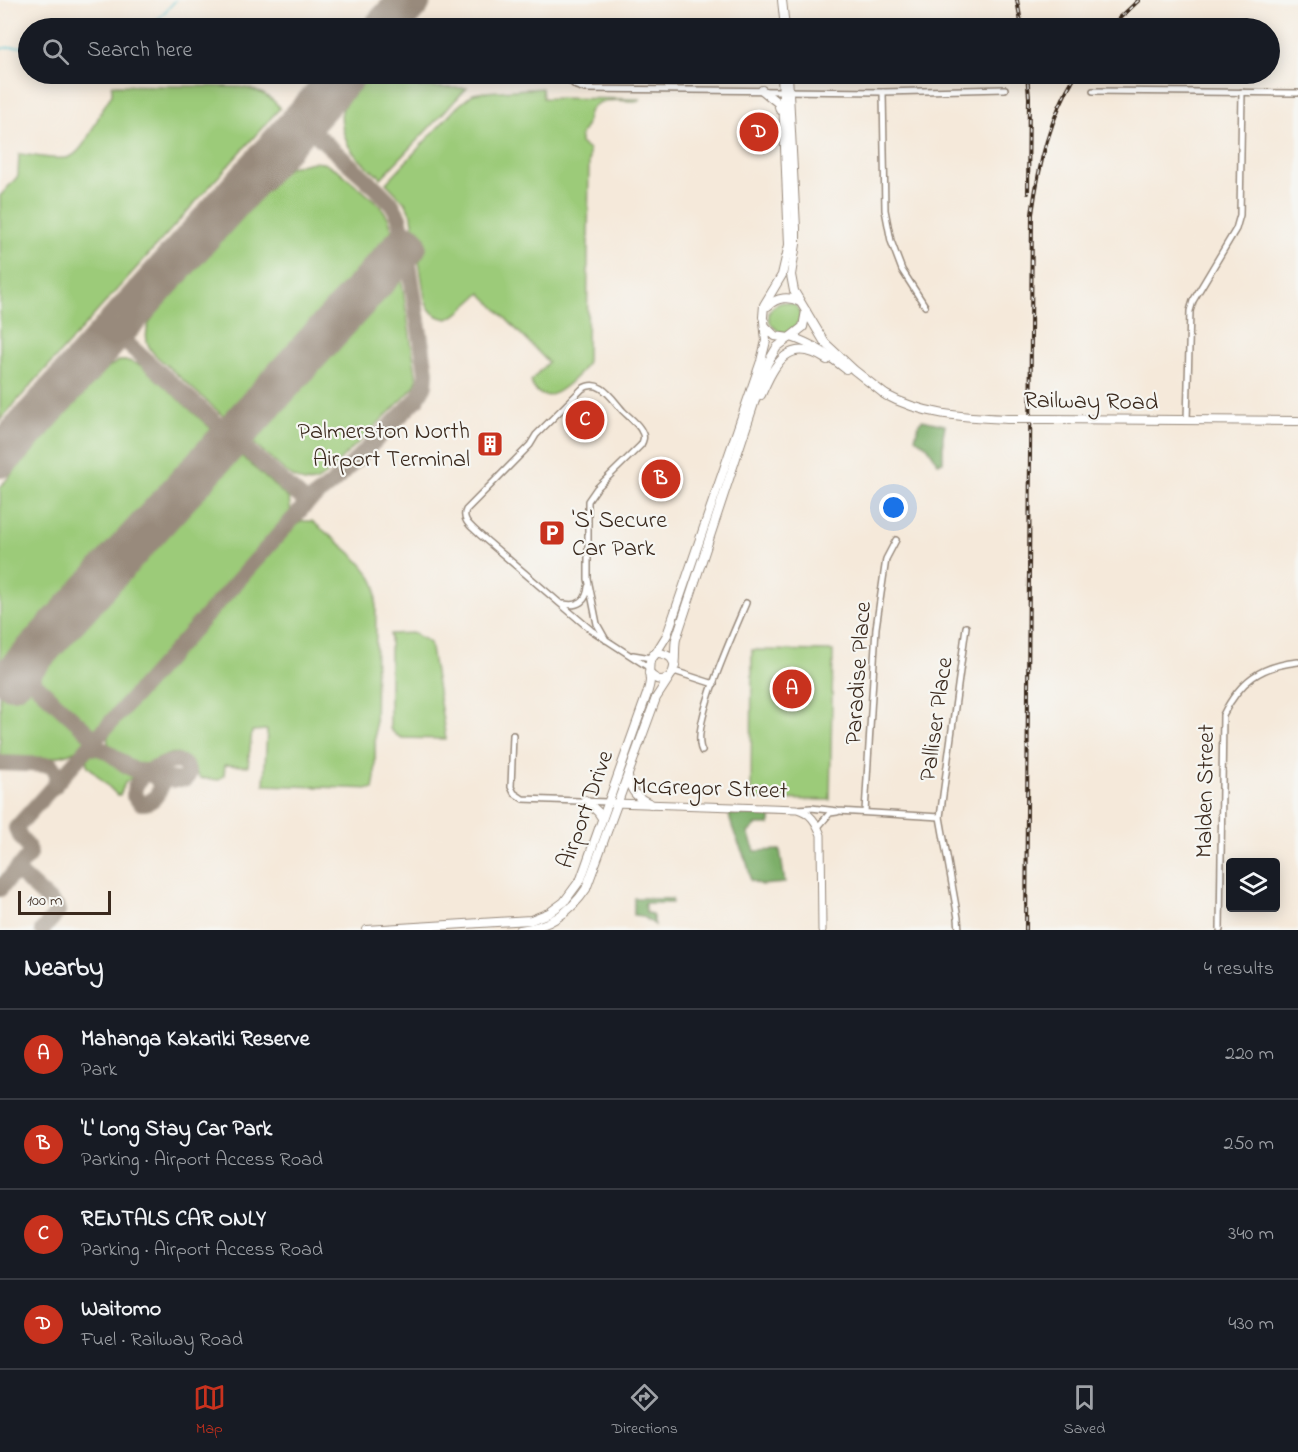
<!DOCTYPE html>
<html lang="en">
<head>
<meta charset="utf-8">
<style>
	:root { --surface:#171b24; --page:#20242c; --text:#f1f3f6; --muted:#9ea1a6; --line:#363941; --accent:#c8321e }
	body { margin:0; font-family:"Indie Flower",sans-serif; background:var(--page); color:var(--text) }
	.controls { position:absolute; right:18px; bottom:18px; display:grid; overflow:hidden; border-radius:6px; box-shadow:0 3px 15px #0003 }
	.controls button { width:54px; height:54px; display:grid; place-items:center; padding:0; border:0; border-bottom:2px solid var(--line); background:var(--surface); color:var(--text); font:30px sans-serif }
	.scale { position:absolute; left:18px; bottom:15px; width:93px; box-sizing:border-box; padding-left:6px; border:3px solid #3b2a1e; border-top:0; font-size:16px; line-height:21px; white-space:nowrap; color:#3b2a1e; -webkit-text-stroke:4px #f6f6f2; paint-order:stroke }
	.you { position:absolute; left:894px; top:508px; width:21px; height:21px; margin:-15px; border:4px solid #fff; border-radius:50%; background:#1a73e8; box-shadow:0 0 0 9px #1a73e833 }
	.badge { display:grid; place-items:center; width:39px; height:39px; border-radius:50%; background:var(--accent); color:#fff; font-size:20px; font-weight:700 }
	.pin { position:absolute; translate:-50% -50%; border:3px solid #fff; box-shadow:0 2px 6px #0006 }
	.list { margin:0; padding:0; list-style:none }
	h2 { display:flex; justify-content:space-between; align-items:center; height:78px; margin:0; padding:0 24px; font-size:26px }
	h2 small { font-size:20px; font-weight:400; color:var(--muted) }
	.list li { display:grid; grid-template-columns:39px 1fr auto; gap:18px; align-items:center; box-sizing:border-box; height:90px; padding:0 24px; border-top:2px solid var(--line) }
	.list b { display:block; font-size:22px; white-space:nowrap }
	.list p { margin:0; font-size:20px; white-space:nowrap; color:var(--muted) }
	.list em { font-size:20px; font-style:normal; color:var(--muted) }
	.icon { flex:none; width:33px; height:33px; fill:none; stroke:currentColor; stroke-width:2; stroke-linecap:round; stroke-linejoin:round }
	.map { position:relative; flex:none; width:1298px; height:930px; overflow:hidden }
	.search { position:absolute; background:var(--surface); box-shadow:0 3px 15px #0003; left:18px; right:18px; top:18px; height:66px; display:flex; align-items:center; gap:15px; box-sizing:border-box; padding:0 21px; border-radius:33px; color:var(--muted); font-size:22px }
	.sheet { height:438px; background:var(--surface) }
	nav { display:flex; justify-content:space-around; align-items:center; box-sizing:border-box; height:84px; border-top:2px solid var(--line); background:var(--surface); font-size:16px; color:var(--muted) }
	nav a { display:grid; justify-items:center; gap:3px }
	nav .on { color:var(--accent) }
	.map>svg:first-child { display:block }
</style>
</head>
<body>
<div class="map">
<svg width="1298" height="930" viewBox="0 0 1298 930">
	<rect width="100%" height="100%" fill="#f6f6f2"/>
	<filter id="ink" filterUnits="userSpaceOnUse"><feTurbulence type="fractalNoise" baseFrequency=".0167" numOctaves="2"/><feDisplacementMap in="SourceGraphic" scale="12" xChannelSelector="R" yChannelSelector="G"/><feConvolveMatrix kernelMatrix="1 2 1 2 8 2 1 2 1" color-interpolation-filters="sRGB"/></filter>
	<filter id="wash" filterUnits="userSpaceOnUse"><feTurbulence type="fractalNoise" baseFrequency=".008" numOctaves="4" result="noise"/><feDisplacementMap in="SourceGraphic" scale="24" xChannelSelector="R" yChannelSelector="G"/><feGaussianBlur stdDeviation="1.35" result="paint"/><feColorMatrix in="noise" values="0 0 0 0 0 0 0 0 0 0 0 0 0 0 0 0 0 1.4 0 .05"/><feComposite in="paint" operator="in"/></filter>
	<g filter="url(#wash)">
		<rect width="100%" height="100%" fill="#f5e9da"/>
		<g fill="#9ccb79" stroke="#6c7a4c" stroke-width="1.5">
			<path d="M371,74H393L403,83L414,87L467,88L381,178L378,174L377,175C360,160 348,153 343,130C342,124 340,117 342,111C346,97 361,84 371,74Z"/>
			<path d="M112,85L240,87C255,89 270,95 280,108L0,420V196L18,176L19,154C33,155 51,160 66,158C86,156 98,110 112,95Z"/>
			<path d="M542,88L543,98L641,99L637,101C622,101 596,96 589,112C587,117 588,122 586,126C582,134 580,132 580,143L589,150L587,361C583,373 560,394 547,396C539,395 532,389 531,381L548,362L481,293L460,312L448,319C435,317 429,312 425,299L412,217L406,204L386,183L457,107L473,94L484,92Z"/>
			<path d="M313,162L323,163L338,170L381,206L389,219L396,244L417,380L415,385L407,395L323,477C311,488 297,481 286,472L155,355C142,342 145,326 156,313L280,175L290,167Z"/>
			<path d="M783,302L794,304C799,309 802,314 800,321C791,354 746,312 783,302Z"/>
			<path d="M119,361H129L142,366L289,499L291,512L82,747C57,763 28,758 0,757V487L107,368Z"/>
			<path d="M302,521H312C333,539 367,561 376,587L375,777L373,789L264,785L267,730L252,731L248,766L225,765L224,775L219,780L200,778C188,765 182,744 161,758C154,761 152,766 145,767C129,765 99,750 110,731L295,524L297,525Z"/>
			<path d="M415,633L418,636L430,643L446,739L402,738L396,735L390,729V634Z"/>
			<path d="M752,650L833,651L830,800L751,799Z"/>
			<path d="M100,752L133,772L134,776L125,783L120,795H117L87,765L88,756Z"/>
		</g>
		<g fill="#7daf69" stroke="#5c6c44" stroke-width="1.5">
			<path d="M922,420L945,425L943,436V462L938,463L927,446L915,438L919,423Z"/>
			<path d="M729,814L772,816L769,825H756L748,833L755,851L780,850L785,883L761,885L750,880C750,858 732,838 729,814Z"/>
			<path d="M634,898H648L649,899H672V903H645L646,913L652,914L655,925L642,916L634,915Z"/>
		</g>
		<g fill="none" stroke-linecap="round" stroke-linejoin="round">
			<g stroke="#5ac6d4" stroke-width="1.5">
				<path d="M150,28L176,0"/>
				<path d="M0,49L10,47L28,46"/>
			</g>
			<g stroke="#988a7c" stroke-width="16">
				<path d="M113,331L307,503"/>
				<path d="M0,676L33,682L96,740"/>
				<path d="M89,748C111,744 122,772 144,771C157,771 182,748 189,774L186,779L175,780L156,777"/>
				<path d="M0,763L51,765L57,774L55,786"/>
				<path d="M139,771L156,777L161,787C157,796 152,804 141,803L134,796L135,787L141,777Z"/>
				<path d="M13,875L20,874L57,908L58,912L42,930"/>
				<path d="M0,889L30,854C29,843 19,839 16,828L307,503L334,482L417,399L425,385L426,372L406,245L399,217L392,204L376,188L302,122"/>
			</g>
			<g stroke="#988a7c" stroke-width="42">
				<path d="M385,28L410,0"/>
				<path d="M0,457L345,74"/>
				<path d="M12,678L406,245"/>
			</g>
		</g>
	</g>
	<g filter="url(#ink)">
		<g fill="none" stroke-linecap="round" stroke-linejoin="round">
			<defs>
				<g id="minor">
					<path d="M567,78L576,86L585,89L883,92L1005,89"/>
					<path d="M1093,91L1298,93"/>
					<path d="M883,92L885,210L891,241L902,270L925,306"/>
					<path d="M1187,420L1190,311L1193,301L1236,229L1240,215L1242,92"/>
					<path d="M564,604C578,607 587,601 588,587"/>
					<path d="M606,640L597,624L588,579V501L597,488L641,445C643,441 645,437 642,432C639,424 629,417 623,411C612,399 600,377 582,389L536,435L530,445L466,510C461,520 472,527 479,534L591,630L648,667"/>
					<path d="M633,655L651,658"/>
					<path d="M674,671L714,684"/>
					<path d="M513,735L511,787L514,793L523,799L607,802"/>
					<path d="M702,751C689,728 735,630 746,603"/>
					<path d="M798,809L811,808L838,811L940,817"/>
					<path d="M865,812L876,628L886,559L896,540"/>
					<path d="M818,827L830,813L837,812"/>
					<path d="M959,930L958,918L940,817L966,627"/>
					<path d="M1220,930L1223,715C1240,681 1260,666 1298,662"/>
				</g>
				<path id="tertiary" d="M614,803L797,809C811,813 816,822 821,835L822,930"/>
				<g id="secondary">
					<path d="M782,0L785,28"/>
					<path d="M788,74L796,228V244L791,275L794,291L825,343L854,370L887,396"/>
					<path d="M762,90L778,103L780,110"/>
					<path d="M768,306C777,297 789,296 800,302"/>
					<path d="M763,317L764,305L782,275L789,245L782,74"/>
					<path d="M765,326L775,336L789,338L803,327L806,311"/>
					<path d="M791,337C813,344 828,355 846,369"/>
					<path d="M884,394C924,416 965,417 1009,419"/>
					<path d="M761,395C775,363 789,335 827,360"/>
					<path d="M1047,419L1298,421"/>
					<path d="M654,656L667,635L761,361L766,341L764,321"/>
					<path d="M649,673C653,677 656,680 661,680C680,680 673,651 676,639L767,364L777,347L789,338"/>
					<path d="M628,777C631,792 637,798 651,804"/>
					<path d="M585,800L598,812L602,818"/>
					<path d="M367,930L531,920L549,913L564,902L581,879L647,694C648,690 650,685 650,680C649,670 646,646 666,655C672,657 673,661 675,666"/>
					<path d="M520,930C549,927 570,913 586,889L656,698L669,678"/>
				</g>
			</defs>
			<use href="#minor" stroke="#988a7c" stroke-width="8"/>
			<use href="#tertiary" stroke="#988a7c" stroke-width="9"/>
			<use href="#secondary" stroke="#988a7c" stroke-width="10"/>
			<use href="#minor" stroke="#fff" stroke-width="5"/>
			<use href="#tertiary" stroke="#fff" stroke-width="7"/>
			<use href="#secondary" stroke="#fff" stroke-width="8"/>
			<defs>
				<g id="rail">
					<path d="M1017,0L1022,28"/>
					<path d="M1109,28L1139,0"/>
					<path d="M1027,74L1029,97L1028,193"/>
					<path d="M1026,930L1032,214C1039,163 1050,117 1076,74"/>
				</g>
			</defs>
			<use href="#rail" stroke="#3b2a1e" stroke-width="4"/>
			<use href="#rail" stroke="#f6f6f2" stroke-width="1.5" stroke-dasharray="4.5" stroke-linecap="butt"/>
			<defs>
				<path id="secondary-bridge" d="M1009,419H1047"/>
			</defs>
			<use href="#secondary-bridge" stroke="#988a7c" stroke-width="10" stroke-linecap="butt"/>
			<use href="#secondary-bridge" stroke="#fff" stroke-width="8"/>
		</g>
	</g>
	<defs>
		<symbol id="building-square" viewBox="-11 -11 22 22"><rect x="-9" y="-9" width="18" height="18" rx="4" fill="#c8321e" stroke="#f6f6f2"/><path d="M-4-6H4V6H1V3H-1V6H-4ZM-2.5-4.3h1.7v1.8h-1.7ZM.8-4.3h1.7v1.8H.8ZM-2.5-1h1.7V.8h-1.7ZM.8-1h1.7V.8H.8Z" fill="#fff"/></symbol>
		<symbol id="parking-square" viewBox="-11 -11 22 22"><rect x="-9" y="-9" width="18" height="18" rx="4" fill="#c8321e" stroke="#f6f6f2"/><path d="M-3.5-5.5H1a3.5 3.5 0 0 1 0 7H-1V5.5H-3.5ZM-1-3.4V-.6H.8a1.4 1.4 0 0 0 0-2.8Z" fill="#fff"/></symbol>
	</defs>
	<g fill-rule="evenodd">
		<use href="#building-square" x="475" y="429" width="30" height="30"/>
		<use href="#parking-square" x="537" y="518" width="30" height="30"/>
	</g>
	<g text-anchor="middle" stroke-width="4.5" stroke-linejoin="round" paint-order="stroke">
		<g font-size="24" fill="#3b2a1e" stroke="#f6f6f2">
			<text transform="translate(1091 400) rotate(1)" y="8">Railway Road</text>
			<text transform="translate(857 673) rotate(-86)" y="8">Paradise Place</text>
			<text transform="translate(935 719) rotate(-82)" y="8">Palliser Place</text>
			<text transform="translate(710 787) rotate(2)" y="8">McGregor Street</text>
			<text transform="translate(1204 791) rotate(-89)" y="8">Malden Street</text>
			<text transform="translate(584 809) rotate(-70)" y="8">Airport Drive</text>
		</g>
		<g font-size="24" fill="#3b2a1e" stroke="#f6f6f2" text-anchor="end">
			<text x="470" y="438">Palmerston North<tspan x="470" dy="28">Airport Terminal</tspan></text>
			<text x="572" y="527" text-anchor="start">'S' Secure<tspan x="572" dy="28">Car Park</tspan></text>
		</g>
	</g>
</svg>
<div class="controls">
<button><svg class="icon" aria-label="layers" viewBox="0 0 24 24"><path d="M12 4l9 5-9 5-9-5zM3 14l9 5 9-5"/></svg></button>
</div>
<div class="scale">100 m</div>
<div class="you"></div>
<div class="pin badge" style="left:792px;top:689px">A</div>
<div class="pin badge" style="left:661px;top:479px">B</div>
<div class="pin badge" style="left:585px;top:420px">C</div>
<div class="pin badge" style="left:759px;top:132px">D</div>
<div class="search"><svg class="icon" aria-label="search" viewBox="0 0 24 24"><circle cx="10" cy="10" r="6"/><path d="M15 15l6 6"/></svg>Search here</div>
</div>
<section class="sheet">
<h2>Nearby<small>4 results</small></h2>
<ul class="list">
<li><span class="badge">A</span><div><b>Mahanga Kakariki Reserve</b><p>Park</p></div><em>220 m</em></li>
<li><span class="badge">B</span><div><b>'L' Long Stay Car Park</b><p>Parking · Airport Access Road</p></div><em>250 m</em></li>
<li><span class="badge">C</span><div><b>RENTALS CAR ONLY</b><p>Parking · Airport Access Road</p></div><em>340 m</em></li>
<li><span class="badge">D</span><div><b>Waitomo</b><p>Fuel · Railway Road</p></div><em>430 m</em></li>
</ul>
</section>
<nav>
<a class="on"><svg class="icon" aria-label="map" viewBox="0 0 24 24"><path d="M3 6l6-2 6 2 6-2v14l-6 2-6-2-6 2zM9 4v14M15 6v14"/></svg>Map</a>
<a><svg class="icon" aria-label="directions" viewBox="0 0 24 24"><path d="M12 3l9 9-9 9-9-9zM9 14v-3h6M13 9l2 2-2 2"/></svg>Directions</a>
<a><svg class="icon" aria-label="saved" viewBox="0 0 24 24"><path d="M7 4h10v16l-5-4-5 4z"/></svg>Saved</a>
</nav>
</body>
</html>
